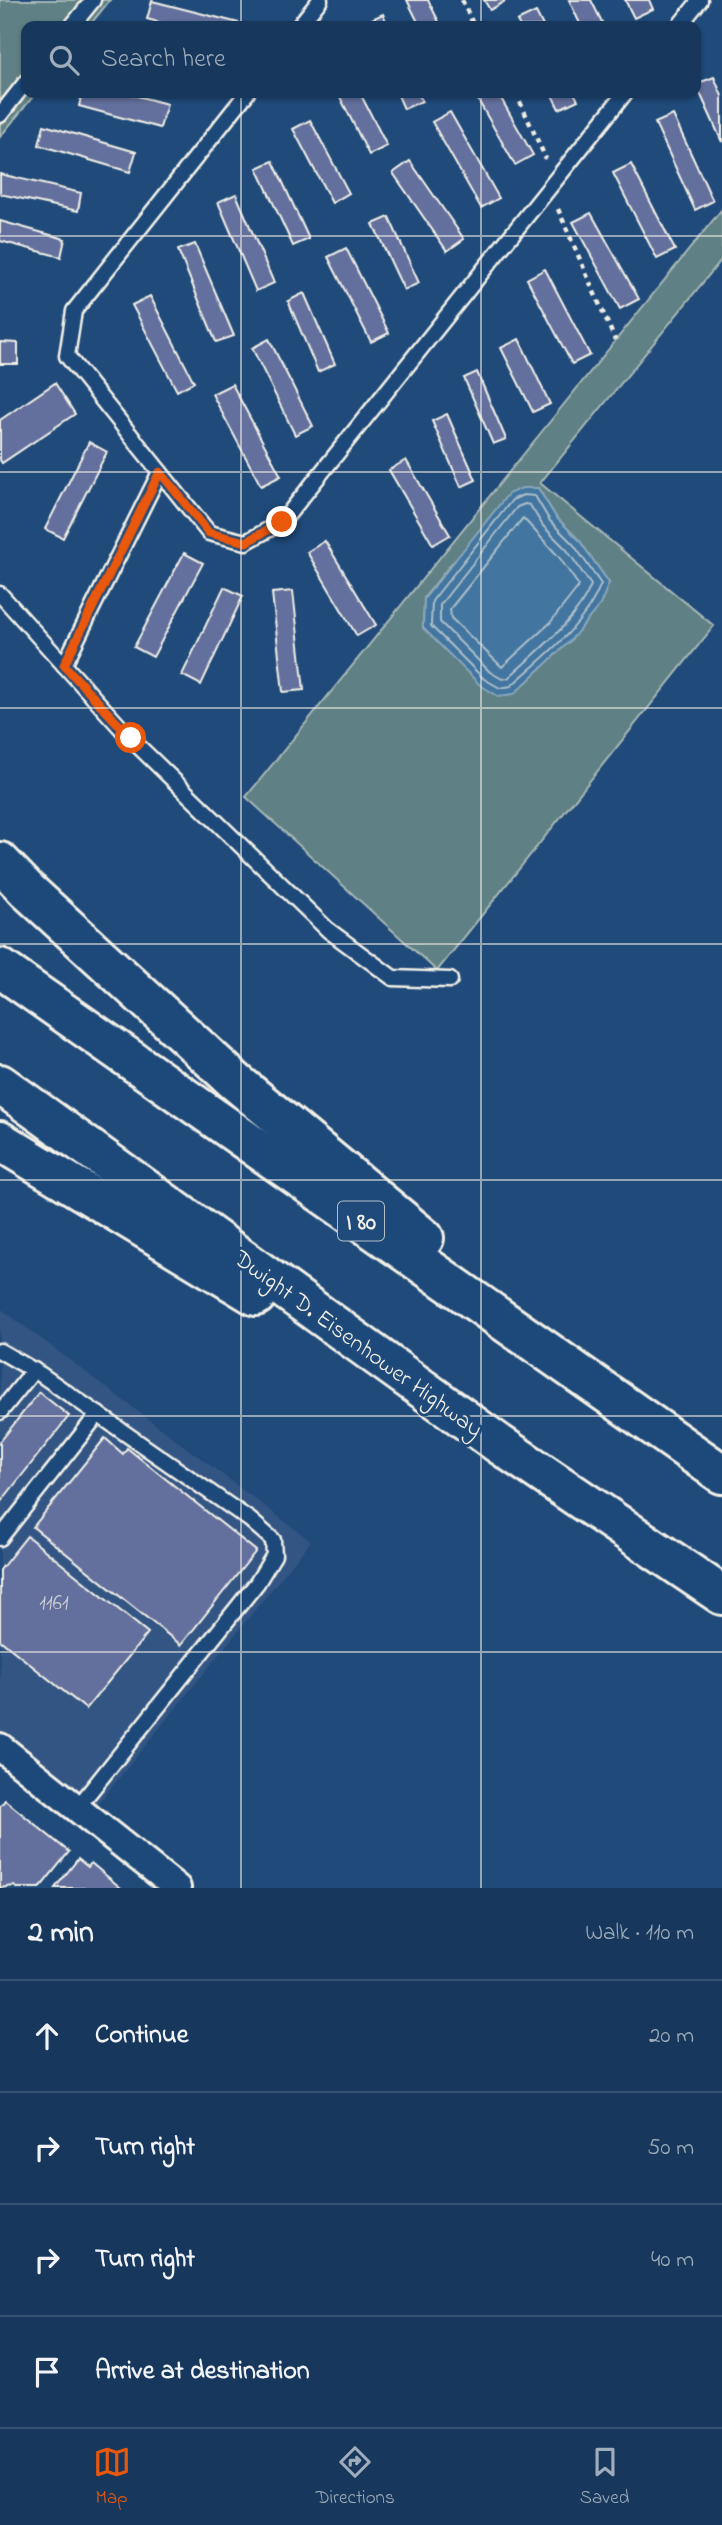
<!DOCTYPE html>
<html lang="en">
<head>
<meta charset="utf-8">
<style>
	:root { --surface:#17385c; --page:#203f62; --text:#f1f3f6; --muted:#9eacbb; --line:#365272; --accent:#ea580c }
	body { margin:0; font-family:"Indie Flower",sans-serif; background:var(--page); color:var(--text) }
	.stop { position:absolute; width:21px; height:21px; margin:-16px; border:5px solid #ea580c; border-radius:50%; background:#fff }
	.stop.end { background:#ea580c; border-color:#fff; box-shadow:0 2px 7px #0008 }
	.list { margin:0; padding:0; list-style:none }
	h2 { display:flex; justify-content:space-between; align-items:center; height:91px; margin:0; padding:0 28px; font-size:30px }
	h2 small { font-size:23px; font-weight:400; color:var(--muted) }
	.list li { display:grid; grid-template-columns:46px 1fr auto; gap:21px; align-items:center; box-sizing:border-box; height:112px; padding:0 28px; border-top:2px solid var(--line) }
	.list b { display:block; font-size:26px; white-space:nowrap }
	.list em { font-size:23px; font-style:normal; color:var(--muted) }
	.icon { flex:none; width:38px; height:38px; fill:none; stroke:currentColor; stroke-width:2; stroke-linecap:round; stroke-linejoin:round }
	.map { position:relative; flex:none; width:722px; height:1888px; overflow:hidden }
	.search { position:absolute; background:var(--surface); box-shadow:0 2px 5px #0004; left:21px; right:21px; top:21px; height:77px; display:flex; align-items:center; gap:18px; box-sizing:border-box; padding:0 24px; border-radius:14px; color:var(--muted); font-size:26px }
	.sheet { height:539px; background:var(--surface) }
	nav { display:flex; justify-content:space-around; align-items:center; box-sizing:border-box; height:98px; border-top:2px solid var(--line); background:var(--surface); font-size:19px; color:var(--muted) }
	nav a { display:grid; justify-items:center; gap:4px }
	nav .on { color:var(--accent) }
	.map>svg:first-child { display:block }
</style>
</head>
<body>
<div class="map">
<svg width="722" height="1888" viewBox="0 0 722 1888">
	<rect width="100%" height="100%" fill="#1f4a7a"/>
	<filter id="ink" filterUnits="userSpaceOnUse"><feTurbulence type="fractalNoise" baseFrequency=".0143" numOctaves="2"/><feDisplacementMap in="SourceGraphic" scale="14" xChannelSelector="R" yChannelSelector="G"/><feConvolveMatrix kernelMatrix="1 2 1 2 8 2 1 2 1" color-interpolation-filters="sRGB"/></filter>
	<g filter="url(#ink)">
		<path fill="#335584" d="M0,1308L311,1541L81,1825L0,1759Z"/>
		<g fill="#5e8084" stroke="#a9b8b6" stroke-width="2" fill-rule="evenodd">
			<path d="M0,0H110L89,26H26V93H36L0,137Z"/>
			<path d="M722,209V259L540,483L714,626L437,971L246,797ZM538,488L556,517L579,540L609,583L423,628L424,598L451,564Z"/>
		</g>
		<path fill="#42759f" stroke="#89a7bc" stroke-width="2" d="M522,488H538L556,517L579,540L609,583L600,605L570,641L514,694L498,696L480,685L423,628L424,599L508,494Z"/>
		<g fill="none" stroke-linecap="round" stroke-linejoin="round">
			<g stroke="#adbfcb" stroke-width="2">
				<path d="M523,495L535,496L550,521L574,545L601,584C585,626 543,657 511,686L500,688L484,679L431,626L432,601L512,500Z"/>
				<path d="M525,504L530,505L543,526L567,550L591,585C578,620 535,653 508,678L502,679L490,672L440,622V605L517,507Z"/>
				<path d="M523,518L559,557L579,586L550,623L502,667L451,618L450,609Z"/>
			</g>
		</g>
		<g fill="#63709d" stroke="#f4f1e8" stroke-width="2">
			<path d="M407,0H428L441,26H420Z"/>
			<path d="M484,0H507L490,10Z"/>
			<path d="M569,0H591L604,26H581Z"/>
			<path d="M625,0H649L653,9L634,18Z"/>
			<path d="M152,1L243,24V26H173L147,19Z"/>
			<path d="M536,12L543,26H520L517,21Z"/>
			<path d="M383,14L388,26H367L365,22Z"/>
			<path d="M714,77L722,96V142L696,84Z"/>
			<path d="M82,93H126L167,104L160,128L79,106Z"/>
			<path d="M338,93H360L387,146L369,155Z"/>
			<path d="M397,93H418L422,101L404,109Z"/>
			<path d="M474,93H498L533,155L515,165Z"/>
			<path d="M551,93H574L578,100L559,109Z"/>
			<path d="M450,112L499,198L481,208L432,122Z"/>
			<path d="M673,115L713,201L695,210L655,123Z"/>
			<path d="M310,120L349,193L332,203L293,129Z"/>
			<path d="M44,125L136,152L130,172L39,145Z"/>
			<path d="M273,161L309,239L293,246L257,168Z"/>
			<path d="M410,161L464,239L447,251L393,173Z"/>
			<path d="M631,164L675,250L657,259L613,173Z"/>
			<path d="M0,174L81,193L78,211L0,194Z"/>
			<path d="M236,194L274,283L256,291L218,202Z"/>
			<path d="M591,213L639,299L620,309L573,222Z"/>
			<path d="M389,217L419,283L404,290L373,224Z"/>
			<path d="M0,221L65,239L61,257L0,241Z"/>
			<path d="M195,244L234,336L216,342L178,250Z"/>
			<path d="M346,248L389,333L371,342L328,257Z"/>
			<path d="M545,269L590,355L572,364L527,279Z"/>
			<path d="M304,293L335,364L318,372L288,301Z"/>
			<path d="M150,296L194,382L177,391L132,305Z"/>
			<path d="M269,339L313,426L295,435L252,348Z"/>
			<path d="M519,339L550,404L533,412L501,348Z"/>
			<path d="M0,342L18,343V364H0Z"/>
			<path d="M477,372L506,439L493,444L464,378Z"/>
			<path d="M55,383L75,414L2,463L0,460V420Z"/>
			<path d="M232,384L281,476L261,486L212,394Z"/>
			<path d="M447,414L476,480L461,487L432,421Z"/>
			<path d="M89,442L107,452L63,538L45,529Z"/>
			<path d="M406,460L450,535L433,545L389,470Z"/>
			<path d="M325,541L376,625L357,636L307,552Z"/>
			<path d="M184,553L203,563L153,657L134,647Z"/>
			<path d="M224,587L243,596L201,685L182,675Z"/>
			<path d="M293,591L304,690L283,692L272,593Z"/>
			<path d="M39,1392L69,1416L0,1503V1442Z"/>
			<path d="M105,1438L123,1454L127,1448L256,1551L181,1645L33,1527Z"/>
			<path d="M27,1536L148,1633L86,1709L0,1640V1570Z"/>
			<path d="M5,1800L69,1852L40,1888H17L14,1886L0,1888V1806Z"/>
			<path d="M78,1859L88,1867L91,1863L121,1888H55Z"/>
		</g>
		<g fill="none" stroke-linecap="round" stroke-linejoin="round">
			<defs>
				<g id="service">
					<path d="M72,26L93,0"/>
					<path d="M299,26L320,0"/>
					<path d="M679,26L700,0"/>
					<path d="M247,93L74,311L67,356L209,533L246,542L282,522L625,93"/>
					<path d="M0,115L26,82"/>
					<path d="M0,594L131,739L328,930L393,978L450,980"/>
					<path d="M64,665L160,472"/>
					<path d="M0,1351L40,1374L250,1520L273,1540L274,1555L257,1583L77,1808"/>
					<path d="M0,1412L34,1370"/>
					<path d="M0,1538L98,1414"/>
				</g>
				<path id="minor" d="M0,1747L177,1888"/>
				<g id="motorway">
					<path d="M0,862L27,890L236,1082L424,1238"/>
					<path d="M0,968L722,1474"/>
					<path d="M0,1084L499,1444L722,1595"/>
					<path d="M0,1141L256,1296"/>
				</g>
			</defs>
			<use href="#service" stroke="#f4f1e8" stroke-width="19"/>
			<use href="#minor" stroke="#f4f1e8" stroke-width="32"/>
			<use href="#motorway" stroke="#f4f1e8" stroke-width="44"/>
			<g stroke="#f4f1e8" stroke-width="4.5" stroke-dasharray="5 5" stroke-linecap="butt">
				<path d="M462,0L474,26"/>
				<path d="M516,93L546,159"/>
				<path d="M558,209L615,340"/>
			</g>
			<use href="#service" stroke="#1f4a7a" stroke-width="14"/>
			<use href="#minor" stroke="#1f4a7a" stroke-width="26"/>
			<use href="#motorway" stroke="#1f4a7a" stroke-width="38"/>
		</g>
	</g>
	<g fill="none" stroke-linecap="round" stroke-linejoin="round" filter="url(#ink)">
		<path stroke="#ea580c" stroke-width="9" d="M131,738L64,665L160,472L209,533L246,542L282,522"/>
	</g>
	<path fill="none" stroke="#f4f1e8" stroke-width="2" stroke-opacity="0.55" d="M241,0V26M481,0V26M241,93V1888M481,93V1888M0,236H722M0,472H722M0,708H722M0,944H722M0,1180H722M0,1416H722M0,1652H722"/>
	<g text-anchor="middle" stroke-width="6" stroke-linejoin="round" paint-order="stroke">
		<g font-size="21" fill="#d0d1d5">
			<text x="54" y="1609">1161</text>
		</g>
		<rect fill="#1f4a7a" stroke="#b4bfc7" stroke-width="2" x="338" y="1201.5" width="46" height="39" rx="5"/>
		<g font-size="23" font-weight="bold" fill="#f4f1e8">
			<text x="361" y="1229">I 80</text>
		</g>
		<g font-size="24" fill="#f4f1e8" stroke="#1f4a7a">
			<text transform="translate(359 1343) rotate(36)" y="8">Dwight D. Eisenhower Highway</text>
		</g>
	</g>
</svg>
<div class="stop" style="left:131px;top:738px"></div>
<div class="stop end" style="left:282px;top:522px"></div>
<div class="search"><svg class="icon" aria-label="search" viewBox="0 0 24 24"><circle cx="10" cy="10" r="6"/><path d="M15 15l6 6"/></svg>Search here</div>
</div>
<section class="sheet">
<h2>2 min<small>Walk · 110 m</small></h2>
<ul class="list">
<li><svg class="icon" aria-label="ahead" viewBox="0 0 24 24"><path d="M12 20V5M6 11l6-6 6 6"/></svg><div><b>Continue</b></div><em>20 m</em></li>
<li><svg class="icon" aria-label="right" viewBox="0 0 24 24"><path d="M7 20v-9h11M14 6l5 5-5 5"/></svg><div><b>Turn right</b></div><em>50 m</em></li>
<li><svg class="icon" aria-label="right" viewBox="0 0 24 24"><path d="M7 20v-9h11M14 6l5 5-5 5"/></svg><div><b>Turn right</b></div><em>40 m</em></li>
<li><svg class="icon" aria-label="arrive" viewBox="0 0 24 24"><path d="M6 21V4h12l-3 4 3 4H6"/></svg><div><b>Arrive at destination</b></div></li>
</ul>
</section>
<nav>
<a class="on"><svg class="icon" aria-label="map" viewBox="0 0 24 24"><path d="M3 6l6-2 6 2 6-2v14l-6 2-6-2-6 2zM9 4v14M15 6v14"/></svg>Map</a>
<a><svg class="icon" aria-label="directions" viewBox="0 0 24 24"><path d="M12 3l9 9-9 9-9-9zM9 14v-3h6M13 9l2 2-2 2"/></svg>Directions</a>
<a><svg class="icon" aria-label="saved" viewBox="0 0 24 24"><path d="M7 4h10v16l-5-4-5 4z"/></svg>Saved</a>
</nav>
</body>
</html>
